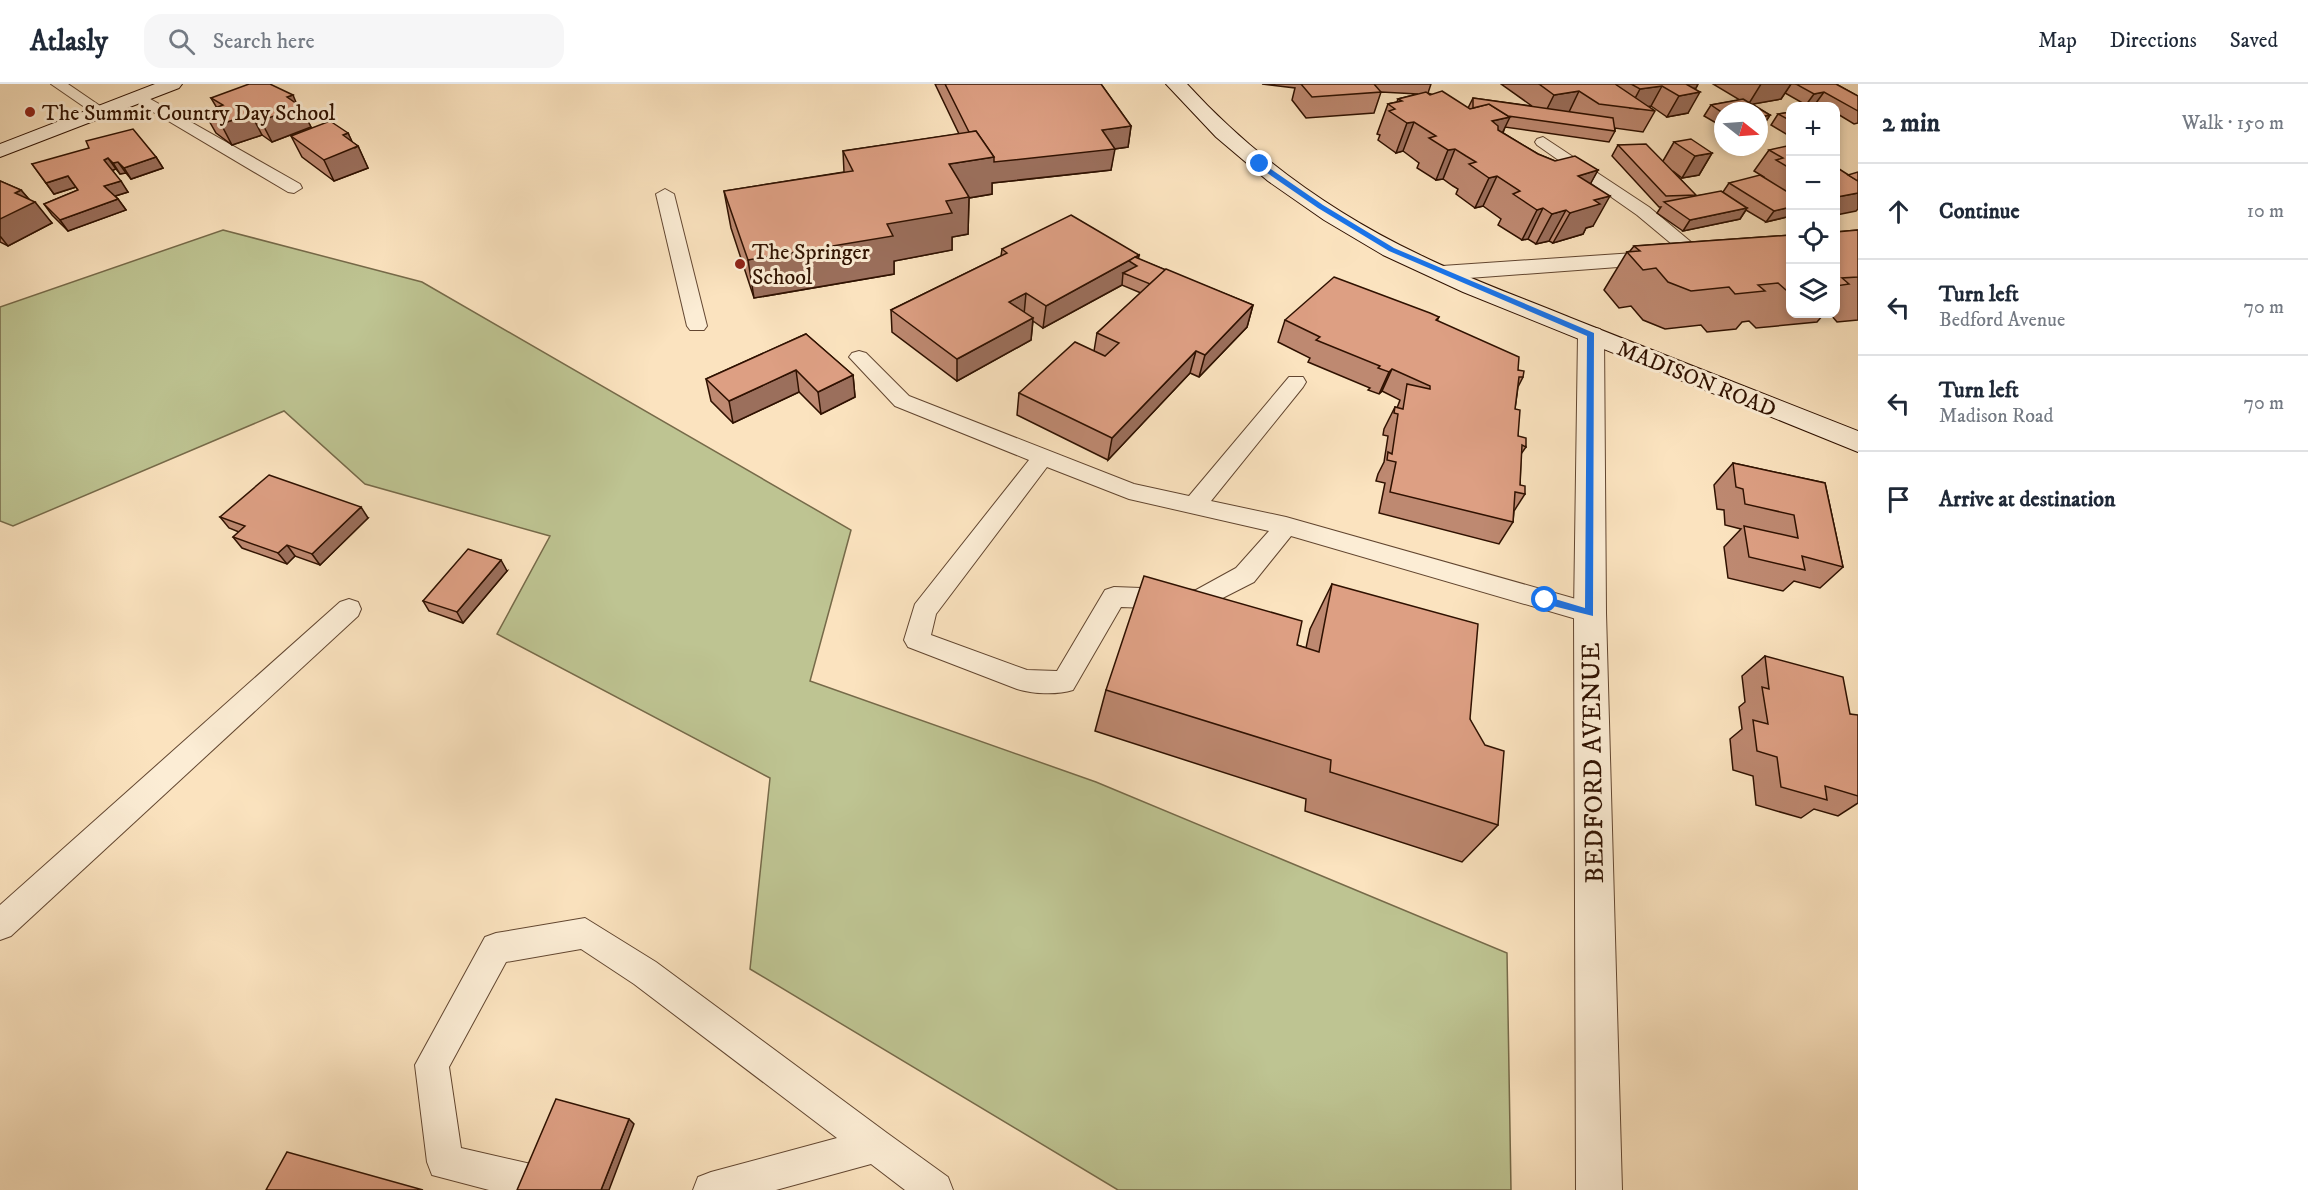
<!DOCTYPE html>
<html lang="en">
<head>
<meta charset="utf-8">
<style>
	:root { --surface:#fff; --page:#f6f6f7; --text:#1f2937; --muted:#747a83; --line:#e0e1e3 }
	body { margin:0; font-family:"IM FELL DW Pica",serif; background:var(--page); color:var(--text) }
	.controls { position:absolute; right:18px; top:18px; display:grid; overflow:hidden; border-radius:12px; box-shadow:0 3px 9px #0003 }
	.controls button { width:54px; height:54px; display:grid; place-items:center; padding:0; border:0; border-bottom:2px solid var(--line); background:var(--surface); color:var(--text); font:30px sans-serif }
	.compass { position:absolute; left:1714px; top:18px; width:54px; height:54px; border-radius:50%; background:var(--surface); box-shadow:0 3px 9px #0003; rotate:107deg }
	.stop { position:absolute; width:18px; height:18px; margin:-14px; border:4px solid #1a73e8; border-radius:50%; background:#fff }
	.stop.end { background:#1a73e8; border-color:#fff; box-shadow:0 2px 6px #0008 }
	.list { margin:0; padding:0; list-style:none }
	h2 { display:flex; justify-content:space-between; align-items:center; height:78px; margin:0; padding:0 24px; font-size:26px }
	h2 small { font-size:20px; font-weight:400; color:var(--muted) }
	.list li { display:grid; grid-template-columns:39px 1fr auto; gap:18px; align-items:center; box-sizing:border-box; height:96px; padding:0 24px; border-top:2px solid var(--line) }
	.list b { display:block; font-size:22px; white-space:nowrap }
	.list p { margin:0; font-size:20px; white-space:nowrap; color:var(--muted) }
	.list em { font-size:20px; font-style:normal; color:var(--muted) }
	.icon { flex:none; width:33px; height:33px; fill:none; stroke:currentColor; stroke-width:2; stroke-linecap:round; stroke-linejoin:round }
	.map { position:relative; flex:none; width:1858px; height:1106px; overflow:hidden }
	header { display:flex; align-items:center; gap:36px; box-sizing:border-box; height:84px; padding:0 30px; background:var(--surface); border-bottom:2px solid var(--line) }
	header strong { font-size:28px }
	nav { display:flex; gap:33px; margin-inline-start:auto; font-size:21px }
	.search { width:420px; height:54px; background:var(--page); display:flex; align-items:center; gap:15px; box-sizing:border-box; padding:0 21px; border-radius:18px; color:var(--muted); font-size:22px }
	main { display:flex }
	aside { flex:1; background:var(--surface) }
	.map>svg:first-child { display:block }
</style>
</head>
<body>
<header>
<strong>Atlasly</strong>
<div class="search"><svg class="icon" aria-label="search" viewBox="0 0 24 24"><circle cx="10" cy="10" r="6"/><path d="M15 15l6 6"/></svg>Search here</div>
<nav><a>Map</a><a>Directions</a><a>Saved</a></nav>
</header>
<main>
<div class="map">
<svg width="1858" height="1106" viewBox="0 0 1858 1106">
	<rect width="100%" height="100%" fill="#fbe3bf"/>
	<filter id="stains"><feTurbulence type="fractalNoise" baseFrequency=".00333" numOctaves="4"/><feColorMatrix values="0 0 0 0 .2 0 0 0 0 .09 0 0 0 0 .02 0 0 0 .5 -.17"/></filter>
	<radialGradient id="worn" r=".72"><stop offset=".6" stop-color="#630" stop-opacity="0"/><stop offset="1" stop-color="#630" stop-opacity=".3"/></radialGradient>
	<path fill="#bec492" stroke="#766a49" stroke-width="1.5" d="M223,146L422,198L851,446L810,597L1096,698L1507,869L1511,1106H1118L750,885L770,694L497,550L550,452L365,400L284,327L13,442L0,437V223Z"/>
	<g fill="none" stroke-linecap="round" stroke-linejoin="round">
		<defs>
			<g id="lane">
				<path d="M51,0H68L109,28L101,33L96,31Z"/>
				<path d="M138,8L300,100L302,104L294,109L288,108L133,16L130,13Z"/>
				<path d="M1543,53L1649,123L1703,168L1706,172L1703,176H1691L1637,131L1537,61L1535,58L1537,55Z"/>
				<path d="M665,105L674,110L707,242L704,246H690L687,242L656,110Z"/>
				<path d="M859,267L866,269L909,312L1134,400L1189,412L1289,293H1303L1306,298L1303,303L1211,417L1286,433L1590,519L1599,522L1603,529L1599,536L1590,539L1291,452L1254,498L1199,526L1121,523L1073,606C1057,611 1033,610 1017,605L908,563L904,556L915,520L1029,376L895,322L849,273L852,269ZM1047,383L1129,415L1269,447L1236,484L1196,506L1114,503L1105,506L1057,587L1027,586L931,551L936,530Z"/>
				<path d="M349,515L358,518L361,525L358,532L11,852L0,856V821L340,518Z"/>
				<path d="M585,834L656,878L887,1049L948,1093L953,1106H905L871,1080L776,1106H693L698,1093L711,1088L837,1054L634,900L581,865L506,878L449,983L461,1064L566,1088L579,1093L584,1106H489L432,1091L427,1078L415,981L485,853L496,849Z"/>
			</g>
			<g id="street">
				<path d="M1664,167L1672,169L1676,174L1672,179L1442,196L1434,194L1430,189L1434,184L1442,182Z"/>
				<path d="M1591,243L1600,245L1604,251L1606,529L1622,1106H1576L1574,529L1578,251L1582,245Z"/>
			</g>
			<g id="secondary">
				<path d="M155,0H182L179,4L0,73V60Z"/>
				<path d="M1166,0H1187C1252,71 1332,129 1420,171C1469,195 1520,213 1571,234C1666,272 1762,309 1858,347V368L1463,208L1383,171L1324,136L1268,97L1216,53Z"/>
			</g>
		</defs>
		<use href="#lane" stroke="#624630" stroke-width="2"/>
		<use href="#street" stroke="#624630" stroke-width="2"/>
		<use href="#secondary" stroke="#2f1100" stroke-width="2"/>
		<use href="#lane" fill="#fcedd5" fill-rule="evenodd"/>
		<use href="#street" fill="#fcedd5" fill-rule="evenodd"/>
		<use href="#secondary" fill="#fcedd5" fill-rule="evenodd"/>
	</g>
	<g fill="#be8971" stroke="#2f1100" stroke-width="1.5">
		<path d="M935,0H1101L1131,42L1128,63L1114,65L1111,86L992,99V110L969,114L968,150L952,153V166L894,177V190L754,214L731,144L724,107L844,88L843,67L959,50Z"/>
		<path d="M1262,0H1431L1428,9L1468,24L1473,14L1532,22L1501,0H1698L1696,4L1694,5L1688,29L1667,33L1651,22L1649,23L1655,27L1643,48L1615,44V47L1609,58L1505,43L1503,49L1538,70L1555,77L1598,86L1590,100L1593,142L1586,144L1583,150L1553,159L1549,157L1536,160L1528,155L1522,156L1498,141L1501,135L1483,122L1475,124L1456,110L1458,105L1453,102L1443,95L1436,96L1417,84L1419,79L1403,67L1396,69L1378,56L1380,51L1377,50L1388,20L1397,18L1398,15L1418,10L1381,8L1374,29L1306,34L1292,16L1295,4Z"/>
		<path d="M1713,0H1791L1781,15L1752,20L1770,31L1763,42H1759V27H1723V43L1704,32L1711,21L1740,16Z"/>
		<path d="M1791,0H1836L1858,12V39L1854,40L1836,29V22H1823L1816,19L1806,21L1785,9Z"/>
		<path d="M211,14L297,19L300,22L311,43L272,58L262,51L232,61L216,49L204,28L217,24Z"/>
		<path d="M1791,28V53L1771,41L1778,30Z"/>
		<path d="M348,49L352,58L358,62L368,84L334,97L302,73L291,52Z"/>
		<path d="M1674,58L1712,69L1699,91L1682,94L1673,87L1696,112L1723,108L1729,99L1764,94V93L1754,87L1769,66L1791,64V132L1766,138L1746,126L1740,135L1683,147L1657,129L1661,123H1659L1612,72L1618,61L1663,77Z"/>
		<path d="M156,73L163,84L131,95L126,89L120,90L116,85L112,86L128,108L115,112L118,115L126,126L68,147L52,131L44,120L78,106L76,103L54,110L32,80Z"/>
		<path d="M0,97L21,106L28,114L52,139L8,162L0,158Z"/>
		<path d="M1858,146V236L1837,238L1831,231H1823L1817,238L1756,244L1749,237L1742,238L1736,245L1707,248L1701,241L1665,245L1643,236L1631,222L1619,224L1604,206L1627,168L1630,167L1634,162L1791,151V230H1836V148Z"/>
		<path d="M1002,165L1139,171L1138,175L1253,221L1247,243L1199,293L1190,289L1108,376L1017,331L1019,309L1094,267L1097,249L1141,209L1122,201L1043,244L1033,237L1031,256L957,297L892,248L891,226L1001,172Z"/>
		<path d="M1439,233L1437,237L1518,286L1523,293L1518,303L1515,325L1518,352L1526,363L1521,370L1520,401L1525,410L1514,427L1513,438L1499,460L1379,429L1385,399L1376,397L1378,390L1384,378L1388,352L1383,351L1384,345L1395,323L1397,324L1400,316L1382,307L1379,310L1368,306L1370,304L1308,278L1310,274L1278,258L1285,236Z"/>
		<path d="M806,250L853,291L855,313L821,330L799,308L733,339L711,317L706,295Z"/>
		<path d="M1733,379L1825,399L1843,483L1820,504L1794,497L1783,507L1728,494L1724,463L1741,445L1725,441L1724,426L1717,425L1714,401Z"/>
		<path d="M220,433L368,434L320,481L295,472L287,480L242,464L233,453L239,448L229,444Z"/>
		<path d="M507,487L463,539L429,527L423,517Z"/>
		<path d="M1332,500L1470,635L1498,741L1462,778L1305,727L1306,715L1095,647L1106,606L1297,561L1306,564L1310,545Z"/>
		<path d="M1765,572L1850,630L1858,633V719L1838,732L1814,725L1801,734L1756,721L1753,692L1733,686L1730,655L1742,645L1739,623L1745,618L1742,592Z"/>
	</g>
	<g fill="#9b6f5c" stroke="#2f1100" stroke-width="1.5">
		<path d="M1669,0H1698L1696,4L1674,8Z"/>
		<path d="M1761,0H1791L1781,15L1748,21Z"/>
		<path d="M1662,2L1651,22L1638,25L1630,24L1640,5Z"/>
		<path d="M1579,7L1569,28L1544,31L1554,11Z"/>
		<path d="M1700,8L1688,29L1667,33L1679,12Z"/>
		<path d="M1824,8L1816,19L1806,21L1814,10Z"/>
		<path d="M293,11L298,23L300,22L311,43L272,58L261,37L287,13Z"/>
		<path d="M251,30L262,51L232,61L221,40Z"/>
		<path d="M1770,31L1763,42H1759V33Z"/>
		<path d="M1510,33L1496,62L1492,37Z"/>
		<path d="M1414,38L1403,67L1396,69L1407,39Z"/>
		<path d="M1131,42L1128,63L1099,67L1102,46Z"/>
		<path d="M348,49L355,64L358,62L368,84L334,97L324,76L343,51Z"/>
		<path d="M1115,65L1111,86L992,99V110L969,114L968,150L952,153V166L894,177V190L754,214L748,176L946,117L949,80L994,73Z"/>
		<path d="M1455,65L1443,95L1436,96L1448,66Z"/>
		<path d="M1712,69L1699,91L1682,94L1695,72Z"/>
		<path d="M156,73L163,84L131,95L124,84Z"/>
		<path d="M108,74L116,85L111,87L104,76Z"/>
		<path d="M118,78L126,89L120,90L113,79Z"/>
		<path d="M1598,86L1581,117L1578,92Z"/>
		<path d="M68,92L76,103L54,110L46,99Z"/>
		<path d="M1497,92L1483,122L1475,124L1489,94Z"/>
		<path d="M121,97L128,108L112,113L104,102Z"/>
		<path d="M21,106L32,119L35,118L52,139L8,162L0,152V135L15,109Z"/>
		<path d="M1858,109V125L1856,127L1836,131V114L1837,113Z"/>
		<path d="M1610,112L1593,142L1586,144L1583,150L1553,159L1570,129L1594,116Z"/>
		<path d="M118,115L126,126L68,147L60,136Z"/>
		<path d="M1791,123V132L1766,138L1774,127Z"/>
		<path d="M1543,124L1528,155L1522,156L1537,126Z"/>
		<path d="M1747,124L1740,135L1683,147L1690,136Z"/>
		<path d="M1566,126L1549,157L1536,160L1552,130Z"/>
		<path d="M1139,171L1135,193L1123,189L1122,201L1043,244L1046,222Z"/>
		<path d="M1026,209L1024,231L1009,218Z"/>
		<path d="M1253,221L1247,243L1199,293L1205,271Z"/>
		<path d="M1033,234L1031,256L957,297V275Z"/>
		<path d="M1196,267L1190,289L1108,376L1112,354Z"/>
		<path d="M1392,285L1382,307L1379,310L1389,288Z"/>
		<path d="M796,286L799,308L733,339L729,317Z"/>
		<path d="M853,291L855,313L821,330L818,308Z"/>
		<path d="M361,423L368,434L320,481L312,470Z"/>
		<path d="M287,461L295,472L287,480L278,469Z"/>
		<path d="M501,476L507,487L463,539L457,528Z"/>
		<path d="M629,1035L634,1040L609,1106H601Z"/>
	</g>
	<g fill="#dd9f83" stroke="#2f1100" stroke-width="1.5">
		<path d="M249,0H270L293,11L287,13L300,22L261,37L251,30L221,40L204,28L223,21L211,14Z"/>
		<path d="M945,0H1101L1131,42L1102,46L1115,65L994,78V73L976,47L969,48Z"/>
		<path d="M1301,0H1374L1381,8L1312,13Z"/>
		<path d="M1539,0H1615L1655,27L1599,20L1579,7L1554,11Z"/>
		<path d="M1631,0H1686L1700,8L1679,12L1662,2L1640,5Z"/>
		<path d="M1796,0H1836L1858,12V27L1824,8L1814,10Z"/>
		<path d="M1442,7L1470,25L1489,20L1510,33L1492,37L1498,42V46L1538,70L1555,77L1575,72L1598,86L1578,92L1610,112L1594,116L1600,120L1570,129L1566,126L1552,130L1543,124L1537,126L1513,110L1520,107L1497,92L1489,94L1469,80L1476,78L1466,72L1455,65L1448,66L1429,54L1436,52L1414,38L1407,39L1389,27L1395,25L1388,20L1402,17L1398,15L1426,8L1430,11Z"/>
		<path d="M1473,14L1613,34L1615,47L1508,32L1489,20L1473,24Z"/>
		<path d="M1743,15L1770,31L1759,33V27H1723V29L1711,21Z"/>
		<path d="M1791,28V37L1778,30Z"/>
		<path d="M330,37L348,49L343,51L358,62L324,76L291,52Z"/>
		<path d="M133,45L156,73L124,84L118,78L113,79L108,74L104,76L121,97L104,102L118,115L60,136L44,120L78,106L68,92L46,99L32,80L89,64L86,57Z"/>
		<path d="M976,47L994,73L949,80L969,113L946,117L952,129L887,140L893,152L748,176L724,107L853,87L843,67Z"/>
		<path d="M1691,55L1712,69L1695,72L1674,58Z"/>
		<path d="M1646,60L1696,111L1666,112L1618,61Z"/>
		<path d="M1787,62L1791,64V85L1776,76L1783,74L1769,66Z"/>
		<path d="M1836,83L1858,97V109L1837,113L1836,112Z"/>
		<path d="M1858,88V97L1848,91Z"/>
		<path d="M1760,91L1791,110V123L1774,127L1729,99Z"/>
		<path d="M0,97L21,106L15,109L35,118L0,135Z"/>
		<path d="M1721,107L1747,124L1690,136L1664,118Z"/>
		<path d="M1071,131L1139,171L1046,222L1026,209L1009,218L1033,234L957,275L891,226L1007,169L1002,165Z"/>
		<path d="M1858,146V193L1842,194L1849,200L1836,202V148Z"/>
		<path d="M1791,151V206H1786L1778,199L1758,201L1765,207L1735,210L1729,203L1691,207L1668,198L1656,184L1643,186L1627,168L1640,167L1634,162Z"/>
		<path d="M1135,173L1166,186L1150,200L1123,189L1137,182L1129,177Z"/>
		<path d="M1166,185L1253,221L1205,271L1196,267L1112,354L1019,309L1075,258L1105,272L1119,259L1097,249Z"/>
		<path d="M1334,193L1430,229L1439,233L1436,236L1519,273L1518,286L1524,287L1523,293H1519L1515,325L1520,326L1518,352L1526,354V363L1522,361L1520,401L1525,402V410L1515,408L1513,438L1390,408L1396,378L1387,376L1388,368L1392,370L1398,330L1394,329L1395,323L1403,325L1407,300L1430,305V302L1392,285L1389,288L1378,284L1380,282L1316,256L1320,253L1285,236Z"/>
		<path d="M806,250L853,291L818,308L796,286L729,317L706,295Z"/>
		<path d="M1733,379L1825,399L1843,483L1802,472L1805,486L1749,473L1744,442L1798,454L1794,431L1745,420L1743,405L1736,403Z"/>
		<path d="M269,391L361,423L312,470L287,461L278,469L233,453L245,442L220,433Z"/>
		<path d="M468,465L501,476L457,528L423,517Z"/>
		<path d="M1144,492L1302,537L1297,561L1319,568L1332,500L1478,540L1470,635L1485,661L1504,667L1498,741L1330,688L1331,676L1106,606Z"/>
		<path d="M1765,572L1843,593L1850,630L1858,631V712L1825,702L1827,716L1781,703L1777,673L1757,667L1753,636L1768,640L1762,603L1769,605Z"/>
		<path d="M556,1015L629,1035L601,1106H517Z"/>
		<path d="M287,1068L423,1106H266Z"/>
	</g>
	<path fill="#1a73e8" d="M1257,79H1262L1323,121L1394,164L1594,249L1593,532L1545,520L1540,516L1545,512L1585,524L1587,252L1389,167L1318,124L1257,82Z"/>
	<g fill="#8f2418" stroke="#fcedd5" stroke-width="2">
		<circle cx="30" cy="28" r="6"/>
		<circle cx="740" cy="180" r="6"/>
	</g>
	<g text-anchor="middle" stroke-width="6" stroke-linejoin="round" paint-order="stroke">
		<g font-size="22" fill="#2f1100" stroke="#fcedd5" text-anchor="start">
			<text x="42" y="36">The Summit Country Day School</text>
			<text x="752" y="175">The Springer<tspan x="752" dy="25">School</tspan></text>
		</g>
		<g font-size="22" fill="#2f1100" stroke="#fcedd5">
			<text transform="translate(1697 294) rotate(22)" y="8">MADISON ROAD</text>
		</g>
		<g font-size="26" fill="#2f1100" stroke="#fcedd5">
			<text transform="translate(1592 679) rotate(-91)" y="9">BEDFORD AVENUE</text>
		</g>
	</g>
	<rect width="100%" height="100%" filter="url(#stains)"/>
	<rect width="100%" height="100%" fill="url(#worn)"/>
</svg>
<div class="controls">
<button>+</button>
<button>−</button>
<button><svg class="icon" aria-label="locate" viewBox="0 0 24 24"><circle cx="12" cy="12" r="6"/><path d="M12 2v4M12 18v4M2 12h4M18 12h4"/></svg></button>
<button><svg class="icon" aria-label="layers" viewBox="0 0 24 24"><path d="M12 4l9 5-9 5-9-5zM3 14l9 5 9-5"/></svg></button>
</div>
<svg class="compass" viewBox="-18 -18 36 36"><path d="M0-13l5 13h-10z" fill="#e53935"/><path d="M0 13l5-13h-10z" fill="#747a83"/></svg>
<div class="stop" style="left:1545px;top:516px"></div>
<div class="stop end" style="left:1260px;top:80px"></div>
</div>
<aside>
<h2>2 min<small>Walk · 150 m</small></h2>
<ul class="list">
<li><svg class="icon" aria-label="ahead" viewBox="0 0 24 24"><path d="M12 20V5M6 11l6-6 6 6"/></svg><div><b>Continue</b></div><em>10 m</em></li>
<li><svg class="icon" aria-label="left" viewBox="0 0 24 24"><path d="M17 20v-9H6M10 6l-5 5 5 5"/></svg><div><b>Turn left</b><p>Bedford Avenue</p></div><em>70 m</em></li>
<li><svg class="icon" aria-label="left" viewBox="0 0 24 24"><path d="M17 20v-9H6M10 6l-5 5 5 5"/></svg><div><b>Turn left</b><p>Madison Road</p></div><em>70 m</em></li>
<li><svg class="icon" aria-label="arrive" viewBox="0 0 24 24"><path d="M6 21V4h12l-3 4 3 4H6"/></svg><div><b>Arrive at destination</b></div></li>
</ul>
</aside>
</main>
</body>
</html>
